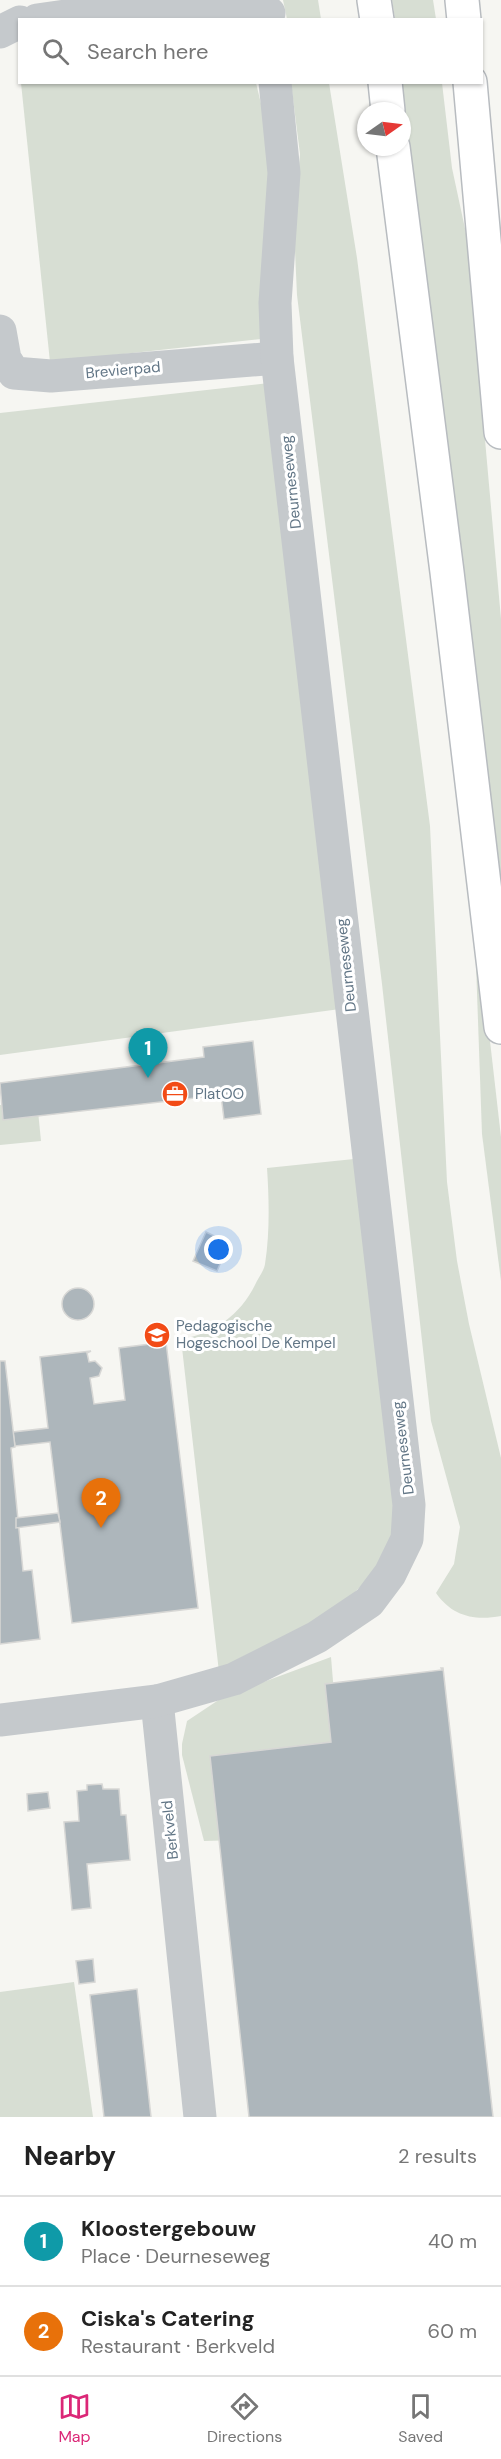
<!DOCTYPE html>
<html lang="en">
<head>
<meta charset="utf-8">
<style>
	:root { --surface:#fff; --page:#f2f2f2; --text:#222; --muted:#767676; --line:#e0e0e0; --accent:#db2777 }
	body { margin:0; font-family:"DM Sans",sans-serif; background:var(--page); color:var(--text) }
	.compass { position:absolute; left:357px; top:102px; width:54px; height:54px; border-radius:50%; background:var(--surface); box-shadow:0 2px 4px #0004; rotate:76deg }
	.you { position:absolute; left:219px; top:1250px; width:21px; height:21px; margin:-15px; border:4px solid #fff; border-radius:50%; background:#1a73e8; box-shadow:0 0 0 9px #1a73e833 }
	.badge { display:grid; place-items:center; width:39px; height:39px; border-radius:50%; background:var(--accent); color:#fff; font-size:20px; font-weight:700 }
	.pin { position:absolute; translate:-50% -50px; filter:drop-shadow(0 2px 3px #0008) }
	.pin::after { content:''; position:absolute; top:32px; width:21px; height:18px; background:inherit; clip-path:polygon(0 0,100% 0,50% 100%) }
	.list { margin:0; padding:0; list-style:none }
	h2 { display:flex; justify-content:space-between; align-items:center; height:78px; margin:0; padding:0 24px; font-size:26px }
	h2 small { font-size:20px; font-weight:400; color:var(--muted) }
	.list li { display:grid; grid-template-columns:39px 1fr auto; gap:18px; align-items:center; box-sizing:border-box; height:90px; padding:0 24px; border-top:2px solid var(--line) }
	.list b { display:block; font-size:22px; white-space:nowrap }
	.list p { margin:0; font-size:20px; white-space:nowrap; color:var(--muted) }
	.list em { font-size:20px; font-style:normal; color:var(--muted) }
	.icon { flex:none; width:33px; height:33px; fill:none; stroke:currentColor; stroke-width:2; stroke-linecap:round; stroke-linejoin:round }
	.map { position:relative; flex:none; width:501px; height:2117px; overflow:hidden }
	.search { position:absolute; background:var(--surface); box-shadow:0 2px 4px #0004; left:18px; right:18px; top:18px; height:66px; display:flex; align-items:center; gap:15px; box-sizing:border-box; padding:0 21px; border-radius:0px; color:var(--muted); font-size:22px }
	.sheet { height:258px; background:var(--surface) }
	nav { display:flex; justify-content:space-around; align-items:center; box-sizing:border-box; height:84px; border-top:2px solid var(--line); background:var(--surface); font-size:16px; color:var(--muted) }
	nav a { display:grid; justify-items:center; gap:3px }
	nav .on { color:var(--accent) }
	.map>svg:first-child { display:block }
</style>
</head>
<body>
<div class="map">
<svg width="501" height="2117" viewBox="0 0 501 2117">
	<rect width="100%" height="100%" fill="#f6f6f2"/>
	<g fill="#d7ded3">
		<path d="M283,0H318L321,19H287Z"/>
		<path d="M392,0H433L436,19H395Z"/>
		<path d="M21,83H256L273,153L261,339L50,362Z"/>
		<path d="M291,83H329L357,258L430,826L447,1182L457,1261L469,1324L501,1458V1616C474,1621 452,1616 436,1593L454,1564L460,1527L431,1421L382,984L297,295L294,229L300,154Z"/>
		<path d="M402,83H442L452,168L467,238L501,619V879Z"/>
		<path d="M269,383L340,1009L0,1055V413Z"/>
		<path d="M476,964L487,1015L501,1137V1281L482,1134Z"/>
		<path d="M37,1101L41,1141L0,1145V1105Z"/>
		<path d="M354,1159L397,1498L392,1537L372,1575L341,1606L219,1672L181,1339C214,1334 240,1315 255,1285C258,1278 264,1271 265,1264C270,1233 269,1198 267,1168Z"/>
		<path d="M331,1657L337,1730L317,1838L204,1841L182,1755V1744L187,1721L223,1697Z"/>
		<path d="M74,1982L93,2117H0V1992Z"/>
	</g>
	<g fill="#adb6bb" stroke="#d7d7d5" stroke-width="1.5">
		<path d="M253,1041L261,1114L224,1119L221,1095L3,1120L0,1083L204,1057L203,1047Z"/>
		<path d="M206,1232L229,1243L217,1271L193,1261Z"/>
		<circle cx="78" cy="1304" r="16"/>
		<path d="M166,1342L198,1608L72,1623L50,1442L15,1446L13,1432L48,1428L40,1357L91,1351L87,1353L89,1362L95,1361L102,1368L99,1376L90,1378L94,1404L125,1400L119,1348Z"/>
		<path d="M0,1361H5L15,1447L11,1448L23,1571L32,1570L40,1639L0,1644Z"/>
		<path d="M58,1513L60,1522L16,1528V1518Z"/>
		<path d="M441,1668H443L493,2117H249L210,1756L331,1742L325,1684L442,1670Z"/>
		<path d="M102,1784L103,1789H119L121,1815H126L130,1860L87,1864L91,1908L72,1910L64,1822L79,1821L77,1791L87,1790V1785Z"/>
		<path d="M48,1792L50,1808L28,1811L27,1794Z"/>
		<path d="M93,1959L95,1982L79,1984L76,1961Z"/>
		<path d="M137,1989L151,2117H104L90,1995Z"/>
	</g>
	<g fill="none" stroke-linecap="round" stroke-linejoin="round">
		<defs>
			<g id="primary">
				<path d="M374,0L377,20"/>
				<path d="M462,0L464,20"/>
				<path d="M385,82L388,111"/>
				<path d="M470,82L501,432"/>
				<path d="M393,147L447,572L501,1027"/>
			</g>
		</defs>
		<use href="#primary" stroke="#b8bcc0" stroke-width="36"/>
		<g stroke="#c5c9cc" stroke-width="33">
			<path d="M37,20L167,2H221L269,13"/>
			<path d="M0,32L20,22"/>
			<path d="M0,331L5,359L14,373L51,376L277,358"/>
			<path d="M157,1701L200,2117"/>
			<path d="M0,1720L157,1701L234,1679L317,1637L369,1602L390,1574L407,1539L409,1505L277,358L275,303L284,173L275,82"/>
		</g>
		<use href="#primary" stroke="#fff" stroke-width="33"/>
	</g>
	<defs>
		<symbol id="office-disc" viewBox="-11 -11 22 22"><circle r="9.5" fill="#f24b16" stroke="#fff"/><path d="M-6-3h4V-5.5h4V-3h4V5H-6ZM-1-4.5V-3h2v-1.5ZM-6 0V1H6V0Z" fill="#fff"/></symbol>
		<symbol id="university-disc" viewBox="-11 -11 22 22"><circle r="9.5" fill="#f24b16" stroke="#fff"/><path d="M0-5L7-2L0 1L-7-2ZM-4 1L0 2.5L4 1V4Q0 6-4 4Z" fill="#fff"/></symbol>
	</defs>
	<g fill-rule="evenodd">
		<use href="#office-disc" x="160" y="1079" width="30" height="30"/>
		<use href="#university-disc" x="142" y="1320" width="30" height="30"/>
	</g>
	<g text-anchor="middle" stroke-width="6" stroke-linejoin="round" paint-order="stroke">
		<g font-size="15" fill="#627686" stroke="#fff">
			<text transform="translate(123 370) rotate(-5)" y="5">Brevierpad</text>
			<text transform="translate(291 482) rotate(-96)" y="5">Deurneseweg</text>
			<text transform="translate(346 965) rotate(-96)" y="5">Deurneseweg</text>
			<text transform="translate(403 1448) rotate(-97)" y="5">Deurneseweg</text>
			<text transform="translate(170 1830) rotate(-96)" y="5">Berkveld</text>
		</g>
		<g font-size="15" fill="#627686" stroke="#fff" text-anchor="start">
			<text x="195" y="1099">PlatOO</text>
			<text x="176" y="1331">Pedagogische<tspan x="176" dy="17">Hogeschool De Kempel</tspan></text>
		</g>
	</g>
</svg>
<svg class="compass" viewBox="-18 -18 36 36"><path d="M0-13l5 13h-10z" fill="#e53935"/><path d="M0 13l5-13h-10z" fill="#767676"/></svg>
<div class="you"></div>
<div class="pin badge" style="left:148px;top:1078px;background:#0f9aa8">1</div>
<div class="pin badge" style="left:101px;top:1528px;background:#e8710a">2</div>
<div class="search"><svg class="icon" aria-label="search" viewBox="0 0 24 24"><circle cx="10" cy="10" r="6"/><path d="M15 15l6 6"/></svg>Search here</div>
</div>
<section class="sheet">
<h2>Nearby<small>2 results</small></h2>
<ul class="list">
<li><span class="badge" style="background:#0f9aa8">1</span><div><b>Kloostergebouw</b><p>Place · Deurneseweg</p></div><em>40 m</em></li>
<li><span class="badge" style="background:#e8710a">2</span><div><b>Ciska's Catering</b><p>Restaurant · Berkveld</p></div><em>60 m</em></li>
</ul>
</section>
<nav>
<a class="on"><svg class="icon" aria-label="map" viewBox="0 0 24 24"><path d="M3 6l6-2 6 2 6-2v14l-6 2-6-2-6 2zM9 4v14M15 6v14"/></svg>Map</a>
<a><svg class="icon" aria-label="directions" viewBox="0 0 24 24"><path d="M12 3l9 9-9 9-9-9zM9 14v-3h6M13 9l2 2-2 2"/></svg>Directions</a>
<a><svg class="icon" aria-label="saved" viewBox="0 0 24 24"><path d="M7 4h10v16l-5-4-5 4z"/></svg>Saved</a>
</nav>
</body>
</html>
